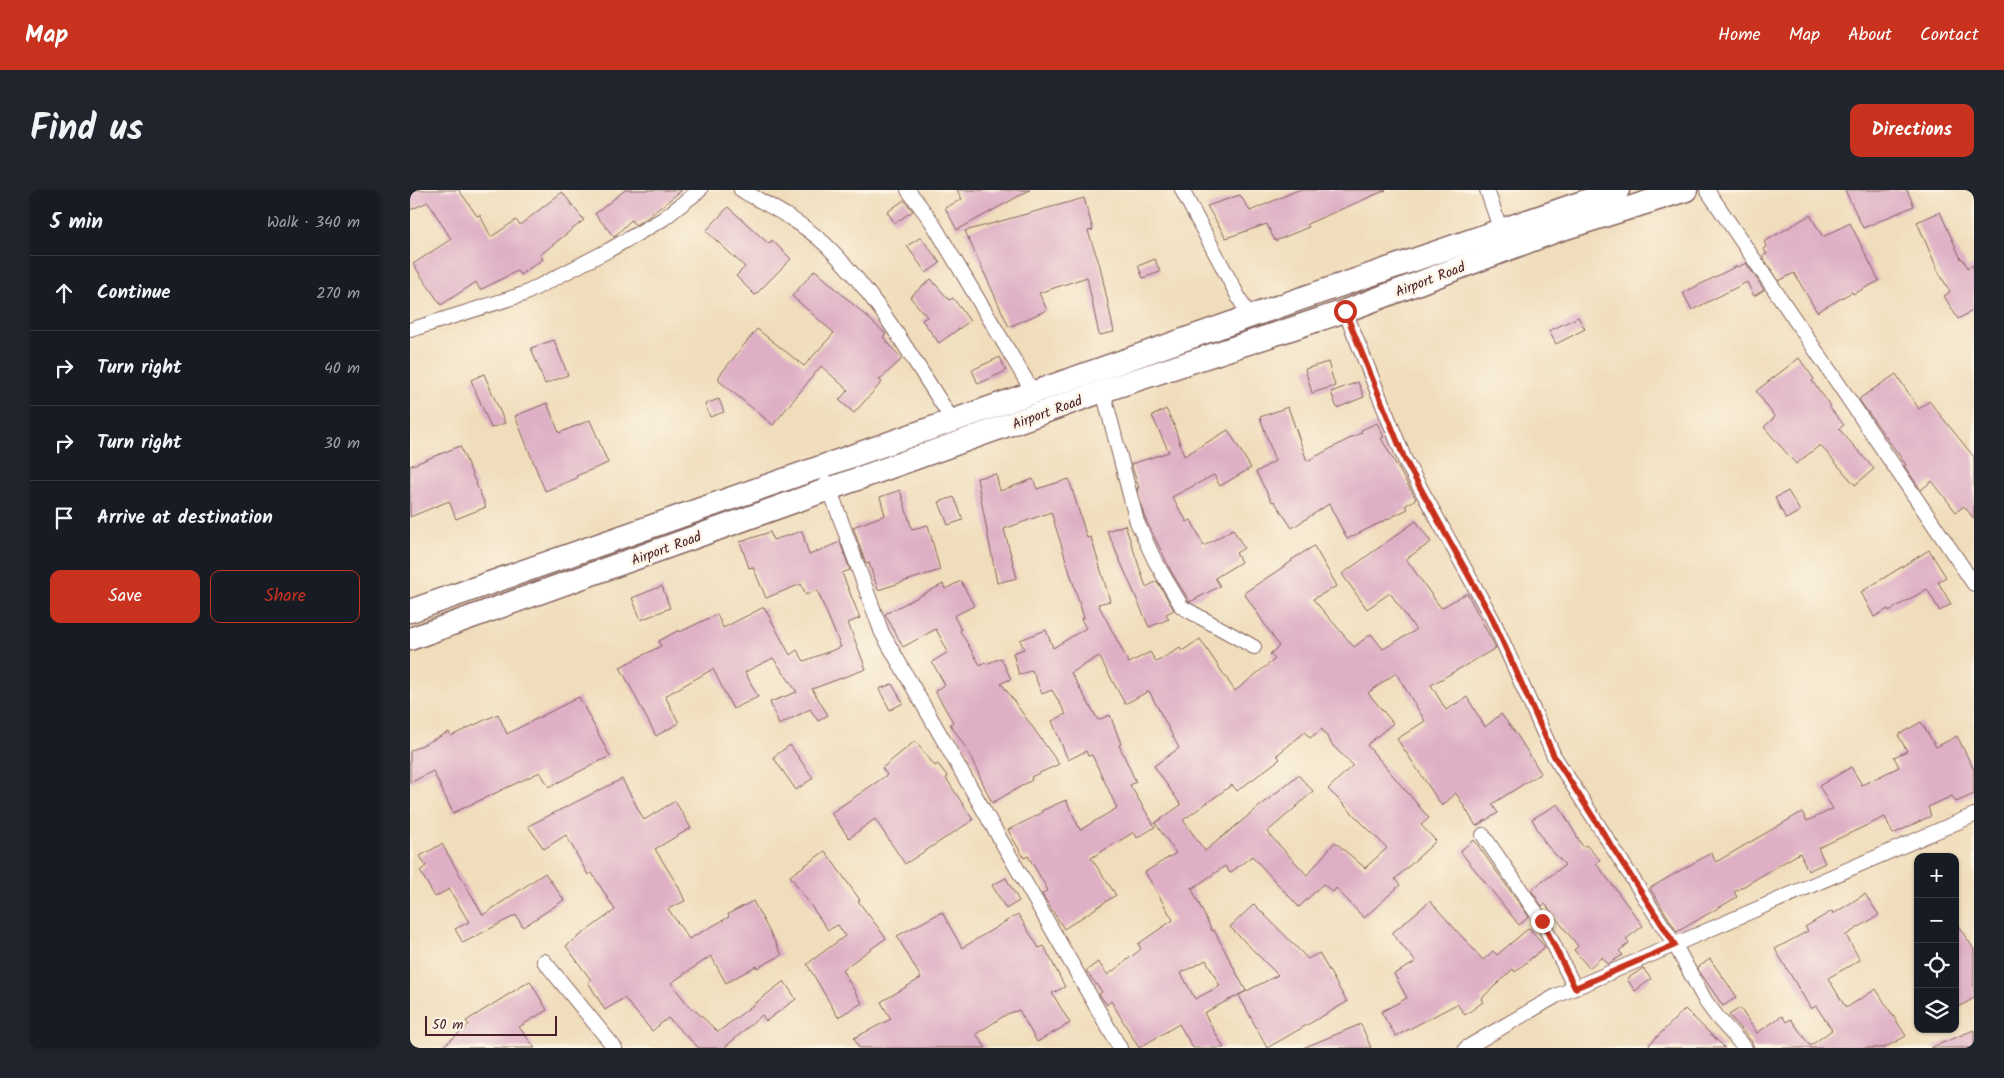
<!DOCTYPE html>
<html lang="en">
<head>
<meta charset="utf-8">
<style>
	:root { --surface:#171b24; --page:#20242c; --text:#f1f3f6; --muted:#9ea1a6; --line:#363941; --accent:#c8321e }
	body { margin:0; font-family:Kalam,sans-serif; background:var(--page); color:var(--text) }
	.controls { position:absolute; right:15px; bottom:15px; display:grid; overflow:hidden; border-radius:10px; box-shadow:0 1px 4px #0004 }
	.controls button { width:45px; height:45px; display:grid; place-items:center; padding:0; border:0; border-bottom:1px solid var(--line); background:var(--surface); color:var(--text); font:25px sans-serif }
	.scale { position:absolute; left:15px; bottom:12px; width:132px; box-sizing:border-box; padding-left:5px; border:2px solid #4a1f2b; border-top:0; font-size:14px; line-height:18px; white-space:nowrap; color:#4a1f2b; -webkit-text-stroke:4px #fcf5e5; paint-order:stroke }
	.stop { position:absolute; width:15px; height:15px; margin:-11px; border:4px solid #c8321e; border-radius:50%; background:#fff }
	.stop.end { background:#c8321e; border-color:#fff; box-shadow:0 1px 5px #0008 }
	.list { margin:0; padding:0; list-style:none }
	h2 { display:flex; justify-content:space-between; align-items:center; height:65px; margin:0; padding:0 20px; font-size:21px }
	h2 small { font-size:16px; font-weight:400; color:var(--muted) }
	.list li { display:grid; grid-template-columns:32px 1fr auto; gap:15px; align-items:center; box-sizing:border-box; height:75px; padding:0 20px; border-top:1px solid var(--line) }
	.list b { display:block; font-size:19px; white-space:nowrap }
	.list em { font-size:16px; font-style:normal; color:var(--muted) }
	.actions { display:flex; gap:10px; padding:15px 20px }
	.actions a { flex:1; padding:11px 0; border:1px solid var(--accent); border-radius:10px; text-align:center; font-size:18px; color:var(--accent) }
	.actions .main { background:var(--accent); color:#fff }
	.icon { flex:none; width:28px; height:28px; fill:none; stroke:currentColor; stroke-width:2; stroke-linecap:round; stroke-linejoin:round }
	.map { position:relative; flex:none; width:1564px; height:858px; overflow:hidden; border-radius:10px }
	header { display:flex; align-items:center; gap:30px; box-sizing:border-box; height:70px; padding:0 25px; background:var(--accent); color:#fff }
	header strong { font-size:24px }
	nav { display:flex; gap:28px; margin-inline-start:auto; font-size:18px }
	.intro { display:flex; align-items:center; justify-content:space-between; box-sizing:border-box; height:120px; padding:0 30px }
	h1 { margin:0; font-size:35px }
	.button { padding:12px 22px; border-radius:10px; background:var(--accent); color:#fff; font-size:18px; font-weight:700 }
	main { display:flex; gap:30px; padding:0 30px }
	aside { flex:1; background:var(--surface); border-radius:10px; box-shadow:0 1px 4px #0004 }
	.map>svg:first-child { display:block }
</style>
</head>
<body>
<header>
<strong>Map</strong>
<nav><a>Home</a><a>Map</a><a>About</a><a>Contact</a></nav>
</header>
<div class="intro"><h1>Find us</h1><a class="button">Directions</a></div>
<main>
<aside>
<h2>5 min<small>Walk · 340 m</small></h2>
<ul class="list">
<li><svg class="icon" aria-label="ahead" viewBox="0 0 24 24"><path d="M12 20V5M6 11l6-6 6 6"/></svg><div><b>Continue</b></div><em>270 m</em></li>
<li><svg class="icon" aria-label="right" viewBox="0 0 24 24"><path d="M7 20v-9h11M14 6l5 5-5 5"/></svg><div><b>Turn right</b></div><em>40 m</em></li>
<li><svg class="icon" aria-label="right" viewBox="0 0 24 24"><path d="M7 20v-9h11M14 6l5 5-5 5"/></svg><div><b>Turn right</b></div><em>30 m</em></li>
<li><svg class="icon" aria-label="arrive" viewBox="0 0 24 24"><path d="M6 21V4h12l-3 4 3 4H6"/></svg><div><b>Arrive at destination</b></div></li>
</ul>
<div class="actions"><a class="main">Save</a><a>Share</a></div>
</aside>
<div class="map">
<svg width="1564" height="858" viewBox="0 0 1564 858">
	<rect width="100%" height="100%" fill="#fcf5e5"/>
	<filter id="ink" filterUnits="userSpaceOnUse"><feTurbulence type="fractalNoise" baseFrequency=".02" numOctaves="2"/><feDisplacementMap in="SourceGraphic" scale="10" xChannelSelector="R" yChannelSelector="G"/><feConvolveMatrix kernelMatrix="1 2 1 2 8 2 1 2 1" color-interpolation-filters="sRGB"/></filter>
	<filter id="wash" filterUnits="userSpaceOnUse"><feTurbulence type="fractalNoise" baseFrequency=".0096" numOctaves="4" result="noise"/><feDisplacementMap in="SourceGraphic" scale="20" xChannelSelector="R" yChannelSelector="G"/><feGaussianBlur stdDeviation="1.12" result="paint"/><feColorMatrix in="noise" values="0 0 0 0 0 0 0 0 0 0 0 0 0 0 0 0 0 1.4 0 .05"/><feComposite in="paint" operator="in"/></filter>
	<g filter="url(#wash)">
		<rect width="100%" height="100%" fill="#f0ddbb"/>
		<g id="blocks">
			<g fill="#deafc5" fill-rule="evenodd">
				<path d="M0,0H49L67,26L70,25L81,47L106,30L110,35L152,2L174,30L130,65L133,69L110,85L107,81L70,100L66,92L31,115L3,74L41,49L18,12L0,20Z"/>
				<path d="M215,0H272L237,28L225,35L221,30L204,47L185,24Z"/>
				<path d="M547,0H620L547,40L535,18L552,9Z"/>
				<path d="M888,0H976L897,34L899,37L865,51L857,34L816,48L797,16L830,5L840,21Z"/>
				<path d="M1435,0H1497L1504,16L1453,38Z"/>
				<path d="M674,8L683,40L678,41L690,76L704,142L689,145L677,87L629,103L637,120L599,137L555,41Z"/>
				<path d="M494,10L503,21L485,33L477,22Z"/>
				<path d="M318,17L359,54L362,50L381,69L345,105L326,86L335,77L296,41Z"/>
				<path d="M1530,22L1551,69H1553L1558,78L1564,75V120L1548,129L1534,106L1540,102L1528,81L1507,32Z"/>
				<path d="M1400,25L1413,47L1440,33L1469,91L1443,104L1442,102L1407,122L1384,83L1369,91L1352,66L1357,64L1354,59L1357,57L1354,52Z"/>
				<path d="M511,47L530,73L516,83L497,56Z"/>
				<path d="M745,69L750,82L733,88L728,76Z"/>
				<path d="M1336,73L1354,100L1344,106L1337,92L1282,120L1273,103L1327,76L1328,77Z"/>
				<path d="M405,80L476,144L473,147L492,169L469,190L472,192L444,223L429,210L438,200L411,176L363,235L309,191V186L347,139L394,176L424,143L382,106Z"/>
				<path d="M521,89L539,110L543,108L560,131L529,153L512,130L517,127L500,107Z"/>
				<path d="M1168,127L1175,139L1146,154L1139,141Z"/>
				<path d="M144,150L158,185L135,194L121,158Z"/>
				<path d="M590,167L596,181L568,194L562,180Z"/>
				<path d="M1389,168L1404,189L1402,191L1421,216L1419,217L1434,235L1429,239L1464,279L1445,295L1410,255L1386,274L1354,237L1365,227L1346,201Z"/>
				<path d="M918,172L925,196L902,203L895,179Z"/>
				<path d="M74,184L95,233L81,238L61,190Z"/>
				<path d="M1486,184L1509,219L1519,211L1564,267V329L1554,316L1546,322L1522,291L1511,300L1494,276L1496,275L1450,211V208Z"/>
				<path d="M948,192L954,207L927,218L921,202Z"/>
				<path d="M309,209L314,222L300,227L295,214Z"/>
				<path d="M137,213L149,243L180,230L198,273L166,286L167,288L135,301L105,226Z"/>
				<path d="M878,217L897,271L952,242L951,240L967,233L974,247L971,248L1006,309L995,316L998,319L937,349L919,314L882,338L864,311L862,312L846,282L865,271L850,227Z"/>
				<path d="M756,219L763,233L774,266L818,240L841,278L810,296L804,285L762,307L777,332L781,330L794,356L823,339L834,358L826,363L831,372L805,388L810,396L780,412L762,383L734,326L727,298H729L721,274L759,262L742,226Z"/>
				<path d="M50,256L76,317L46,329L39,311L0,327V276Z"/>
				<path d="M586,284L590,301L623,289L627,299L659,289L677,348L681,347L700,411L688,414L719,473L740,462L746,472L770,458L772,461L790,449L825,501L865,469L860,464L869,456L834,403L882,371L881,370L904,356L927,396L903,409L944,457L961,444L973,459L1006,440L980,403L957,419L932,384L1006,331L1021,352L996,369L1031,418L1057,403L1086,458L1021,495L1036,520L1057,507L1075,537L1091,524L1107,545L1131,583L1082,614L1088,623L1066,636L1046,603L1032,616L987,549L1015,531L986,483L958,503L983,533L957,555L1019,628L1011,635L1026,651L985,689L990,695L954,728L926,698L923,702L913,694L889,717L842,666L820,683L815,676L783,698L781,697L802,741L804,740L836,801L794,823L814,858H783L769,834L729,858L701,811L697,815L689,804L692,802L676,781L688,772L698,785L731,759L728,754L763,730L735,682L766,663L745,633L771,615L744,576L769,558L739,501L715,514L689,466L661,483L688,530L700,525L711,554L709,555L726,592L720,595L745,637L727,648L724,642L681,668L706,705L654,739L632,704L638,700L618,666L614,668L598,640L632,623L631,621L656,610L670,640L707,618L682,565L678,566L676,561L658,570L642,531L656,524L642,500L632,504L622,480L609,485L603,463L614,459L610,450L636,440L643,458L676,438L671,429L674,428L641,322L594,339L607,388L587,393L567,288ZM912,539L923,556L943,575L918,599L977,658L955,678L925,652L897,685L857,642L885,618L903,601L888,585L795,661L773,630L822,595L827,601L870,569L867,565L895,542L900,548ZM796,770L810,796L785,809L771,783Z"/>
				<path d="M490,300L502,339L518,335L530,380L468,400L459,373L456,374L443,337L475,325L470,307Z"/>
				<path d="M1378,301L1390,321L1376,329L1365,308Z"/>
				<path d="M544,307L553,330L538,335L529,312Z"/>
				<path d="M715,335L736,397L747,391L764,420L756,424L759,429L739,437L697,341Z"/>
				<path d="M392,341L399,365L430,352L440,380L432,383L450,428L438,433L456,479L402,499L418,525L408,531L400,519L369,535L360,512L387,502L363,468L335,482L348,507L323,519L303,479L255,506L269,533L246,546L210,477L251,456L249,451L269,440L270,442L307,424L313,438L354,417L380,465L387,460L394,471L431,457L407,400L396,405L391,394L356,408L343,377L339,378L330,352L360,342L363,350Z"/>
				<path d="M1519,360L1536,387L1528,392L1541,414L1530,421L1517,399L1479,421L1478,419L1464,427L1451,402Z"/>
				<path d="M551,391L564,416L544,426L551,440L550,441L570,475L575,472L576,474L591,468L601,489L591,493L649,574L621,587L622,590L582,613L558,561L540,534L543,532L525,501L535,495L522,472L538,462L526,439L493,457L475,424L533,394L535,399Z"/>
				<path d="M252,396L260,418L231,430L222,408Z"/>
				<path d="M482,494L493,513L480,520L469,499Z"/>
				<path d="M169,507L200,566L139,597L130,582L43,623L23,581L0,593V561L39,542L41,546L88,524L97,544Z"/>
				<path d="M1511,532L1526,557L1547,546L1564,580V604L1546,612L1542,606L1518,617L1521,626L1483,644L1475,627L1408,658L1415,673L1398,681L1390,663L1324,702L1327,707L1267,742L1240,698L1301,663L1306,672L1392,622L1397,631L1423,619L1409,596L1441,577L1452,595L1489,577L1484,567L1497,561L1488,545Z"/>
				<path d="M505,551L525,576L528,574L538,587L536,588L563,630L495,674L465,629L439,648L421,623L477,585L472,578Z"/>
				<path d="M380,555L403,588L386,600L363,567Z"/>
				<path d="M212,589L234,630L265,611L281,638L245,659L268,696L275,711L258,719L279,749L319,727L318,724L343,711L372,765L347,778L346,776L316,793L301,766L261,793L282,820L284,819L308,842L374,791L386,809L356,831L352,825L314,858H289L258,828L242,841L214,808L195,820L178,792L181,790L156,756L205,720L182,683L178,685L156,645L134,659L118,636Z"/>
				<path d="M1148,614L1173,657L1176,655L1190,670L1186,673L1233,736L1216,749L1219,753L1209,761L1213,765L1198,774L1192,767L1179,778L1164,760L1168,756L1135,714L1132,716L1121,700L1155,675L1135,653L1122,629Z"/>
				<path d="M1064,650L1119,727L1109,735L1050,661Z"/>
				<path d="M32,654L73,725L135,683L154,710L113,737L106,725L53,753L45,739L59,732L39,699L25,707L10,681L16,676L10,666Z"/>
				<path d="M415,661L450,710L448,711L476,748L432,780L452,813L428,827L397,774L435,746L428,735L418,740L380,686Z"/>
				<path d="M596,688L609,711L596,719L582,695Z"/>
				<path d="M1455,704L1469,725L1436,745L1450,770L1418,788L1436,818L1466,799L1496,846L1474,858H1344L1342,852L1319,825L1330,818L1347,843L1372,826L1376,832L1381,829L1400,856L1422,840L1406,816L1401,819L1365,759L1398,741L1395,737L1422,721L1423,724Z"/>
				<path d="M1020,711L1073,770L1083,761L1087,765L1119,738L1135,757L1105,782L1103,779L1071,809L1073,812L1055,825L1047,814L986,846L971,822L997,808L984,784L1006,772L982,743Z"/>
				<path d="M844,714L898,769L909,763L937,812L857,858L829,805L868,785L820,737Z"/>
				<path d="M532,722L552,758L608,724L629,758L634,756L655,797L642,803L660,833L627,852L609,820L597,824L566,844L576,858H449L444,848L481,829L471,812L511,788L487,746Z"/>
				<path d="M1545,731L1564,759V808L1545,819Z"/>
				<path d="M1300,769L1327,807L1313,816L1287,778Z"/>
				<path d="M1233,778L1241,789L1225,801L1217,789Z"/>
				<path d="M120,791L137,820L109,837L125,858H31L59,835L56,831Z"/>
				<path d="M1275,819L1315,858H1236Z"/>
				<path d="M951,834L961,858H893Z"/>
				<path d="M1564,840V858H1520Z"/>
			</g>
		</g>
	</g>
	<g filter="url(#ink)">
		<use href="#blocks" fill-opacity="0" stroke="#84625d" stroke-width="1"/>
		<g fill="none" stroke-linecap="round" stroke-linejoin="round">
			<defs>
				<g id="minor">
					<path d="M331,0C360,16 390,31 415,54C467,104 503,170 543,231"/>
					<path d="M498,0L522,32L623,202"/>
					<path d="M772,0L839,127"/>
					<path d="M1077,0L1091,41"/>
					<path d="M1297,0L1564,394"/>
					<path d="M935,121L995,270L1083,430L1144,566L1265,755L1296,812L1308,828L1335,858"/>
					<path d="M0,140L114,104L199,60L253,29L290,0"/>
					<path d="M693,201L727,332L745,371L772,417L844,457"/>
					<path d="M417,292L472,443L710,858"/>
					<path d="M1073,645L1132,731L1165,798"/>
					<path d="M134,771L205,858"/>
					<path d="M1056,858L1146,806L1564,625"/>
				</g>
				<g id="trunk">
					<path d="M0,421L887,110L1208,0"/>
					<path d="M0,449L693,201L935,121L1146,41L1276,0"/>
				</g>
			</defs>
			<use href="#minor" stroke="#84625d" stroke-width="16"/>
			<use href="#trunk" stroke="#84625d" stroke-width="25"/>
			<use href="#minor" stroke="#fff" stroke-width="14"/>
			<use href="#trunk" stroke="#fff" stroke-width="22"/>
		</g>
	</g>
	<g fill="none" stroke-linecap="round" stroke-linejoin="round" filter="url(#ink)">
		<path stroke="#c8321e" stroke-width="6" d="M935,121L995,270L1083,430L1144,566L1265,755L1165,798L1132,731"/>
	</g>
	<g text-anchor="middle" stroke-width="5" stroke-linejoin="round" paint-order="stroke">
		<g font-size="14" fill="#4a1f2b" stroke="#fcf5e5">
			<text transform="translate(1020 89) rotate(-21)" y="5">Airport Road</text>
			<text transform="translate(637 222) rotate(-20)" y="5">Airport Road</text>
			<text transform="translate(256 358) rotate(-20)" y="5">Airport Road</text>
		</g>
	</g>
</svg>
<div class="controls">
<button>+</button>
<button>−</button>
<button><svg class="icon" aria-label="locate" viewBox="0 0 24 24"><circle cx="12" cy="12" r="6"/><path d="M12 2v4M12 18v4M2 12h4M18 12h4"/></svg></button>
<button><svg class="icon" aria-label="layers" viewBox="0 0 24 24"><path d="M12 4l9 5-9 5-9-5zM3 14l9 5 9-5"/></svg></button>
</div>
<div class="scale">50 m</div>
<div class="stop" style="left:935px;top:121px"></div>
<div class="stop end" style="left:1132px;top:731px"></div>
</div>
</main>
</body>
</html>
